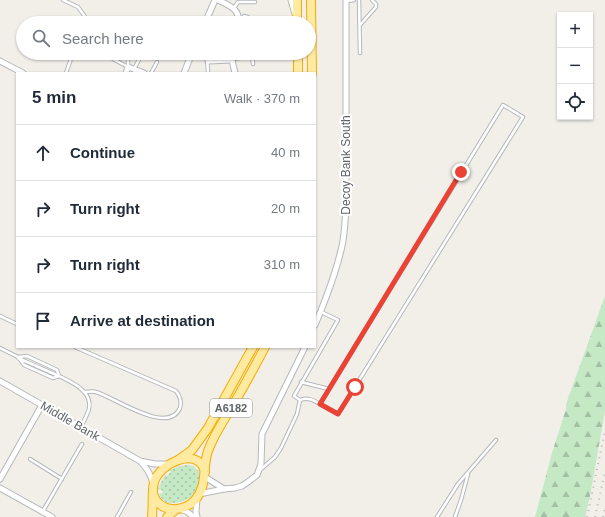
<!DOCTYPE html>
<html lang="en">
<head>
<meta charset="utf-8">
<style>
	:root { --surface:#fff; --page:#f2f2f3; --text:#1f2937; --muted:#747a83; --line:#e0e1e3 }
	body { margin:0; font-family:Arial,sans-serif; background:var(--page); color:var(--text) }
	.controls { position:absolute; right:12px; top:12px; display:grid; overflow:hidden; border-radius:0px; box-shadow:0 1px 3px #0004 }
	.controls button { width:36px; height:36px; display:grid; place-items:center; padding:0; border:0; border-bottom:1px solid var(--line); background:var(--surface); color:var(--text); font:20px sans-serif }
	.stop { position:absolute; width:12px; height:12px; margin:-9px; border:3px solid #ea4335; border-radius:50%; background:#fff }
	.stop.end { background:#ea4335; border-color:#fff; box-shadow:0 1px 4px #0008 }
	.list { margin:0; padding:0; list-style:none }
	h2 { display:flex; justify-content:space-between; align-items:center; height:52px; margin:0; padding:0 16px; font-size:17px }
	h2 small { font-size:13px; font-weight:400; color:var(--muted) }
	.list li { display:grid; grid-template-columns:26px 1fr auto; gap:12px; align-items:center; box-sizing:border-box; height:56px; padding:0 16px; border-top:1px solid var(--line) }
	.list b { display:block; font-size:15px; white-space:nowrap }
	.list em { font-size:13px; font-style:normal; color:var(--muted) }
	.icon { flex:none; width:22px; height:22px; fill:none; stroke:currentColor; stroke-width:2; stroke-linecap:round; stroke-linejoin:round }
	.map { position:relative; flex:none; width:605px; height:517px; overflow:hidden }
	.search { position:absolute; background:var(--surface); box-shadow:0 1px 3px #0004; left:16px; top:16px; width:300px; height:44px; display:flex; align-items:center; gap:10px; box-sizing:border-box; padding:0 14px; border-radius:22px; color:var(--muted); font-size:15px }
	.panel { position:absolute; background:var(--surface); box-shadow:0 1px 3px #0004; left:16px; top:72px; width:300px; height:276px; border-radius:0px }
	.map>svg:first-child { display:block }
</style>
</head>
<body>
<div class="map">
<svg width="605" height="517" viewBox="0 0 605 517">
	<defs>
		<pattern id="green-dots" width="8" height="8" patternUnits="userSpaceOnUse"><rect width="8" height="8" fill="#c5e8c5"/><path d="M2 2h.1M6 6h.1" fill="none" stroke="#a3c0a4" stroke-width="1.8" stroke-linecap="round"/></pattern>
		<pattern id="forest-firs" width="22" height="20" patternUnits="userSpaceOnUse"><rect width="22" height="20" fill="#c5e8c5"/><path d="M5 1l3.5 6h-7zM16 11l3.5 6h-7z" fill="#a3c0a4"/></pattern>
	</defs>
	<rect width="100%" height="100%" fill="#f1efe8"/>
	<path fill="url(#green-dots)" d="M188,465L193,466L200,472C205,488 188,503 173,503C170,503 166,503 164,501C162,499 161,497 159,494L163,493L162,490L158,489L165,475L167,476L171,472L170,470L180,466Z"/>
	<path fill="url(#forest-firs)" d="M605,296V411L590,496L585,517H535L552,453L566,409V404Z"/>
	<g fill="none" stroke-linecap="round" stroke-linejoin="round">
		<defs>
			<g id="service">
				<path d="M63,0L78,7L86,18L84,23"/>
				<path d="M359,0L360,53"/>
				<path d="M347,1L354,0"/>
				<path d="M234,8L238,2H255"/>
				<path d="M244,16L248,17L249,23"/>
				<path d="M108,23V22"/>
				<path d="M360,25L376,7V4L372,0"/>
				<path d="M124,53L128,59V67"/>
				<path d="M207,53L208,73"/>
				<path d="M252,56L253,64"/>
				<path d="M113,59L128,67"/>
				<path d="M233,59L252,56V53"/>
				<path d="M134,69L142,54"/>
				<path d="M66,73L73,53"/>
				<path d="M151,73L157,62"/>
				<path d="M0,316L17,324"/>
				<path d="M75,347L176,391C180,396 182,401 180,408C168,436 114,397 96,392C93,391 88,392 84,392"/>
				<path d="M0,348L18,357L27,356L57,370L59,376"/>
				<path d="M18,357L24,365L53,378L59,376C71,382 93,391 89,409C87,415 84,421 81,427"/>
				<path d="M18,358L59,376"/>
				<path d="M301,382L329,389L503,105L523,117L338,414L320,404L329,389"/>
				<path d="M300,400L294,396L338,320L321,312"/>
				<path d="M30,459L62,479"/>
				<path d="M260,470L275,457L281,448L297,414L300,400C308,397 313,400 320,404"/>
				<path d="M43,511L82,444"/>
				<path d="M117,517L131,492"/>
				<path d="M437,517L458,484L496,440"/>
				<path d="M455,517L461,500L468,474"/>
			</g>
			<g id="minor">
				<path d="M218,0C228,5 241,9 238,23"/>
				<path d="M291,0L295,14"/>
				<path d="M205,23L215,0"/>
				<path d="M233,53L232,60L235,73"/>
				<path d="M0,61L23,73"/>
				<path d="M208,61L232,60"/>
				<path d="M126,73L128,67L144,73"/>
				<path d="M184,73L192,53"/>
				<path d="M315,325C326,299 336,273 342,246C345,233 345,219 346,206V0"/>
				<path d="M0,381L140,461L155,464H169"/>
				<path d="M141,462C147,469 151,474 153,484"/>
				<path d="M0,479L42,405"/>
				<path d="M0,488L52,517"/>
				<path d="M224,489L235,488L242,486L248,482L257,475L261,464L262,434L305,347"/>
				<path d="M199,494L224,489L205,477"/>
				<path d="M197,498L196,512L197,517"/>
				<path d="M179,509L186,511L194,517"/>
			</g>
			<g id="trunk">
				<path d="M297,0V23"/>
				<path d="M311,0L312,73"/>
				<path d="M298,53V73"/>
				<path d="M178,460L192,450L208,428L253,347"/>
				<path d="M153,494C159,513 183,513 195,500C208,485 202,468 208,451C214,434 225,419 234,403C245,385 255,366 265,347"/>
				<path d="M152,517C153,508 152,490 154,482C160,463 197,446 205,471"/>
				<path d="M167,517L175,510"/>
			</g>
		</defs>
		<use href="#service" stroke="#b5b8bc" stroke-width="4.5"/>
		<use href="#minor" stroke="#b5b8bc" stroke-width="7"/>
		<use href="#trunk" stroke="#f9ab00" stroke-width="10"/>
		<use href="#service" stroke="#fff" stroke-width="2.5"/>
		<use href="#minor" stroke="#fff" stroke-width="5"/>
		<use href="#trunk" stroke="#feeaa1" stroke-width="8"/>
		<g stroke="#b6b7b8" stroke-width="2" stroke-dasharray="1 5" stroke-linecap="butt">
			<path d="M587,517L605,431"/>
			<path d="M595,517L605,472"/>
			<path d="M603,517L605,508"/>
		</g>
	</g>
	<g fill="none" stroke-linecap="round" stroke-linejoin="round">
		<path stroke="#ea4335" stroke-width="5" d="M355,387L338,414L320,404L461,172"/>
	</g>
	<g text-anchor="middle" stroke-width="4" stroke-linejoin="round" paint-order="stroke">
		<rect fill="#fff" stroke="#8f9295" stroke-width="1" x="210" y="399" width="42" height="18" rx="3"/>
		<g font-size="11" font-weight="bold" fill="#5f6368">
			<text x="231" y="412">A6182</text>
		</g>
		<g font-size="12" fill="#5f6368" stroke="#fff">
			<text transform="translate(346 165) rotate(-90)" y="4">Decoy Bank South</text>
			<text transform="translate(70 421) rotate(30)" y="4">Middle Bank</text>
		</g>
	</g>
</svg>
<div class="controls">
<button>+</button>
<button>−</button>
<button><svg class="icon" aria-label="locate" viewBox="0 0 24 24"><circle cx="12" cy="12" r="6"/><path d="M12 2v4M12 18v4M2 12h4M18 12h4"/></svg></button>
</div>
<div class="stop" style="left:355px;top:387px"></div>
<div class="stop end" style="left:461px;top:172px"></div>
<div class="search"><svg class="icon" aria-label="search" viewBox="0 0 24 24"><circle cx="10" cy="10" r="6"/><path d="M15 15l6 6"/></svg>Search here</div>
<section class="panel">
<h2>5 min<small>Walk · 370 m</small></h2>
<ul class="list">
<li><svg class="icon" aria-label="ahead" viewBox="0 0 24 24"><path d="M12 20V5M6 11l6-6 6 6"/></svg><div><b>Continue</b></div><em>40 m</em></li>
<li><svg class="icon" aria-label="right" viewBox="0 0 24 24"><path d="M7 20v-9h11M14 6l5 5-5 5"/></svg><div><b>Turn right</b></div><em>20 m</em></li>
<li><svg class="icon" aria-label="right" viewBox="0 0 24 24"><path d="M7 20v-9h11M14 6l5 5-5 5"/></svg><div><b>Turn right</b></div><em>310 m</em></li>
<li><svg class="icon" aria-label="arrive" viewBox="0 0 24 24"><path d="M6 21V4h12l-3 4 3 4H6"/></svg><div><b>Arrive at destination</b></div></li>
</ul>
</section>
</div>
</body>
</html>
